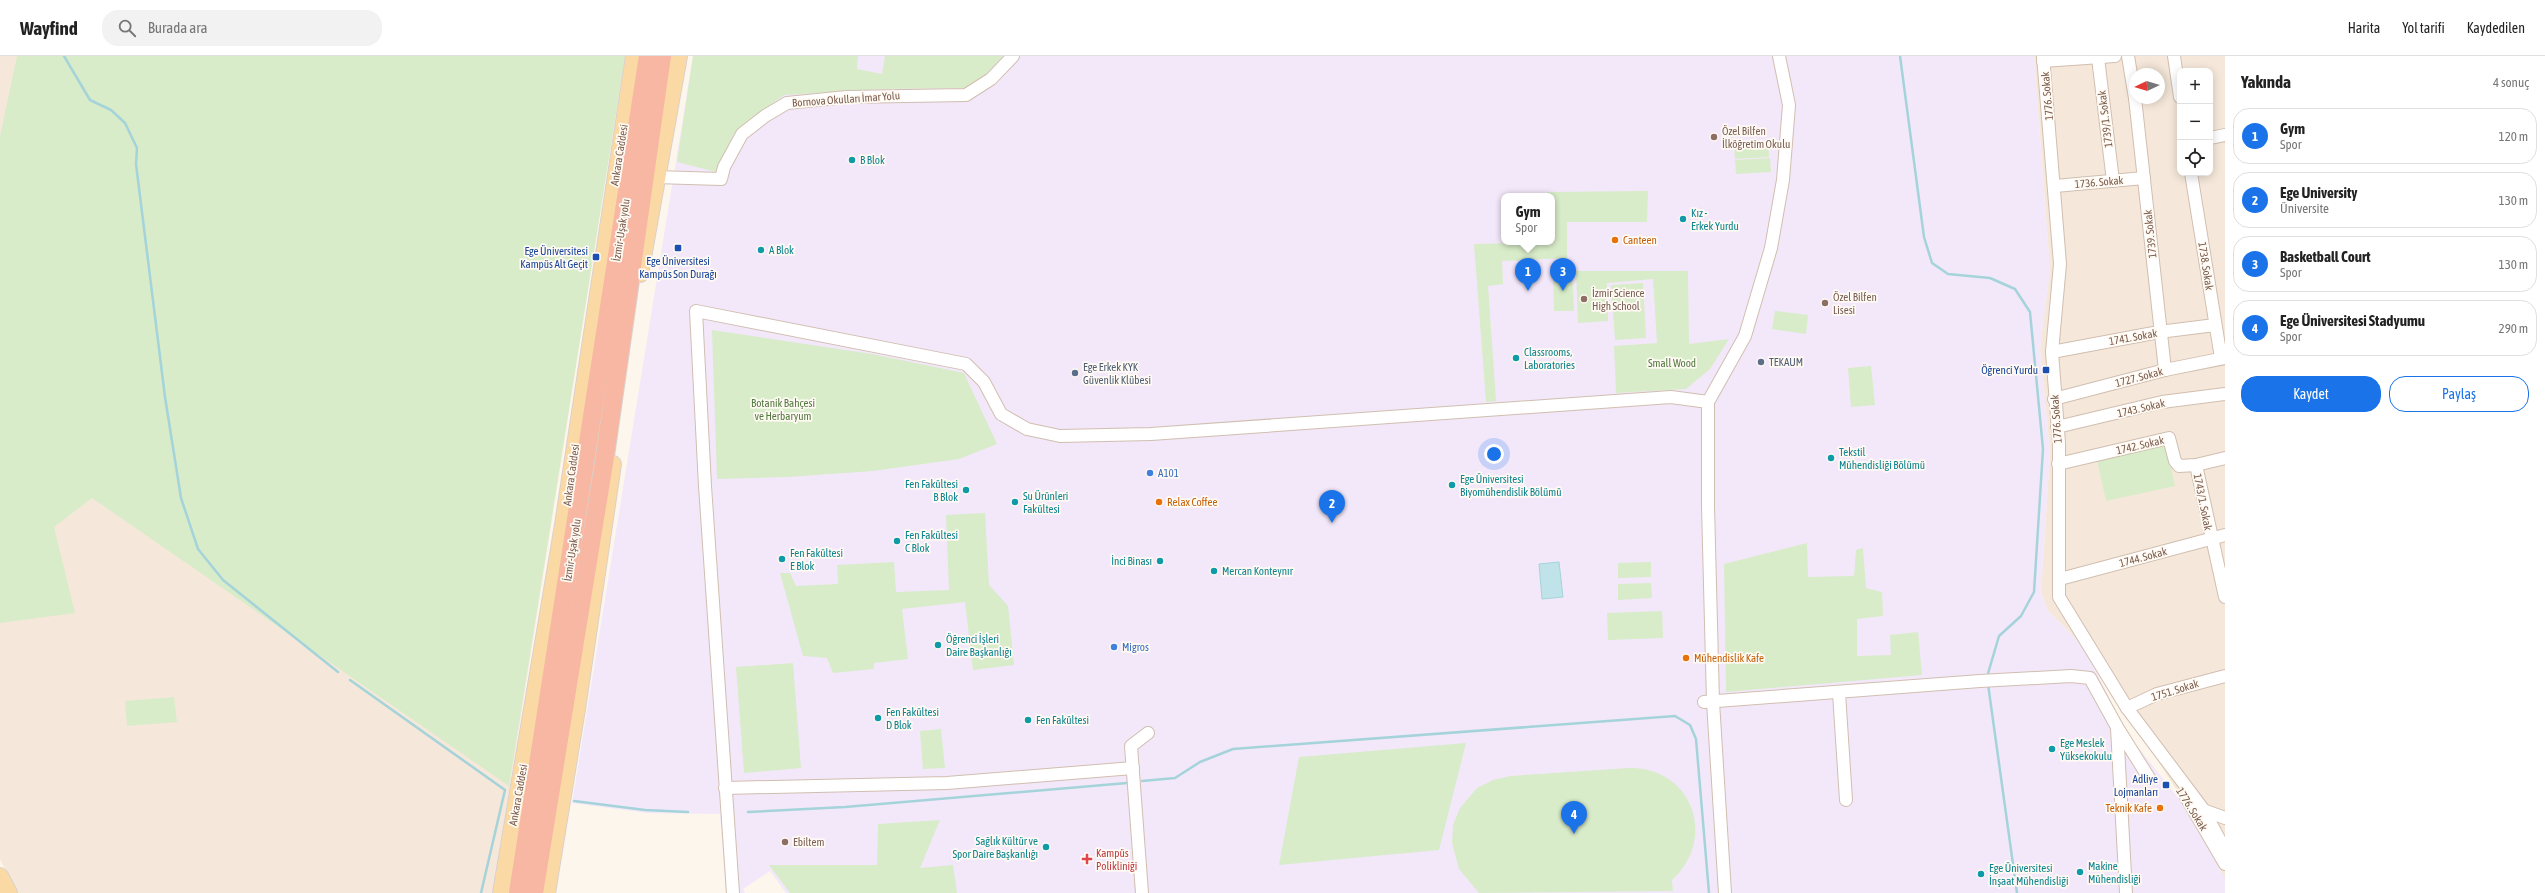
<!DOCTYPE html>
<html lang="tr">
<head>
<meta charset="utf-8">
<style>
	:root { --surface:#fff; --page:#f2f2f2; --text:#222; --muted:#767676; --line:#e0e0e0; --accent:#1a73e8 }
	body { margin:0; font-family:"Asap Condensed",sans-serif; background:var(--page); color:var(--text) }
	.controls { position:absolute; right:12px; top:12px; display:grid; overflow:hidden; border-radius:8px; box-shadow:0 2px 10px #0003 }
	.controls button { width:36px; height:36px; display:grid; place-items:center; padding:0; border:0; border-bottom:1px solid var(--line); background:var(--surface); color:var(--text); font:20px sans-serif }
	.compass { position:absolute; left:2129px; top:12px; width:36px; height:36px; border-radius:50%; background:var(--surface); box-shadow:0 2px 10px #0003; rotate:266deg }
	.you { position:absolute; left:1494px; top:398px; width:14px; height:14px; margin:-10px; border:3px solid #fff; border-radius:50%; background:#1a73e8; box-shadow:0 0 0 6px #1a73e833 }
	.badge { display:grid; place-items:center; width:26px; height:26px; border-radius:50%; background:var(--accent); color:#fff; font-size:13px; font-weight:700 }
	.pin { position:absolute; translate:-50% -33px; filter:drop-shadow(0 1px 2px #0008) }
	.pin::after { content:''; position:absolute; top:21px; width:14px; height:12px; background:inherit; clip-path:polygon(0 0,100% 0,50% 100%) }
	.popup { position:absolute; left:1501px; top:137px; width:54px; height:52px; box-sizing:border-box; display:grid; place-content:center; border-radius:8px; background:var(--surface); filter:drop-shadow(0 1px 3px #0005); font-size:13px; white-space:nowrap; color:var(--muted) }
	.popup b { font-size:15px; color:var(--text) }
	.popup::after { content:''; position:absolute; left:50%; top:100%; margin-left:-8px; border:8px solid transparent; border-top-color:var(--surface) }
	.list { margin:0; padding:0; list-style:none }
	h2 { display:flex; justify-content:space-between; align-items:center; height:52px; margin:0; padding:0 16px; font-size:17px }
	h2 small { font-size:13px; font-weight:400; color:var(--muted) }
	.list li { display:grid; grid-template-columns:26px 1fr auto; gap:12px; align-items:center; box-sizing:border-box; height:56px; margin:0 8px 8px; padding:0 8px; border:1px solid var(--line); border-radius:16px }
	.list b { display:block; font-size:15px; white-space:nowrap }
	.list p { margin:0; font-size:13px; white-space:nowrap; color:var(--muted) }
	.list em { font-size:13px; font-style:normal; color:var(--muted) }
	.actions { display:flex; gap:8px; padding:12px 16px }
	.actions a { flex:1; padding:9px 0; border:1px solid var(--accent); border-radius:16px; text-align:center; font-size:14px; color:var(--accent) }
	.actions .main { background:var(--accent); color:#fff }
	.icon { flex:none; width:22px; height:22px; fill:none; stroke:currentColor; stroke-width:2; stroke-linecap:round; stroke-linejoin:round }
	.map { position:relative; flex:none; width:2225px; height:837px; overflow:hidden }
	header { display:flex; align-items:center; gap:24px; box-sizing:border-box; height:56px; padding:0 20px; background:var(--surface); border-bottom:1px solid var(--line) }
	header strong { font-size:19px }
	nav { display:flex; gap:22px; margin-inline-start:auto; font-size:14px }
	.search { width:280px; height:36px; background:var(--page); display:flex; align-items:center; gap:10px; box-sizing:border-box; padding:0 14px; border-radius:16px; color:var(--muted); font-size:15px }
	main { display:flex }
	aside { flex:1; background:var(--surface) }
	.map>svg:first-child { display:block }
</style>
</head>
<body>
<header>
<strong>Wayfind</strong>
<div class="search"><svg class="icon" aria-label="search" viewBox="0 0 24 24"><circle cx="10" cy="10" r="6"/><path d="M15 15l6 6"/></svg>Burada ara</div>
<nav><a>Harita</a><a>Yol tarifi</a><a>Kaydedilen</a></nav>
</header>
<main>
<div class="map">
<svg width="2225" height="837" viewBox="0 0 2225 837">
	<rect width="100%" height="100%" fill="#fdf6ec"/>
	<g fill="#f5e8da" fill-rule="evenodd">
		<path d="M0,0H625L493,837H16L0,803Z"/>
		<path d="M2034,0H2225V826L2185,747L2084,591L2048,555L2041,536L2050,397L2040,292L2050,214ZM2180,15H2210V117H2180ZM2135,18H2159V42H2135Z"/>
	</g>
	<path fill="#f3e8fa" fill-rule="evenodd" d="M693,0H2034L2050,214L2040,292L2050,397L2041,536L2048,555L2084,591L2126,676L2183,748L2225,822V837H786L770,815L743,833L745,837H726L720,758L647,757L572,747ZM1504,140H1552V186H1504Z"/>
	<g fill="#d8ecc9">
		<path d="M17,0H625L509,730L92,442L54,471L75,557L0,567V80Z"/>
		<path d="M693,0H858L857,13L882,18L885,0H1003L984,21L965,32L881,33L784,39L746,66L733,79L716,116L677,106Z"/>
		<path d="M1768,86L1769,101L1735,103L1734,89Z"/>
		<path d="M1770,102L1771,116L1736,118L1735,104Z"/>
		<path d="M1648,135L1647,166H1567V202L1502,205L1503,228L1488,230L1496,345L1486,346L1474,188L1552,186V140H1547V136Z"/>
		<path d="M1572,215L1574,255H1554L1553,216Z"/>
		<path d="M1576,215H1688L1689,288L1729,283L1710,313L1686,333L1616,337L1614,290L1657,287L1653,223L1607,227L1608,265L1578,267Z"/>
		<path d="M1643,227L1646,282L1615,284L1611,229Z"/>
		<path d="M1775,255L1808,259L1806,278L1772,273Z"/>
		<path d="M712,274L872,298L964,317L997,388L959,403L873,415L788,421L717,423Z"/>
		<path d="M1871,310L1875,349L1851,351L1848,312Z"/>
		<path d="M2166,389L2175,430L2106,445L2097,404Z"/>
		<path d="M985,457L989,529L1008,550L1014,609L973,614L965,546L902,553L908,603L874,607V613L833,617L827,602L803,600L780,517H790L796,530L838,528L837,509L894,506L896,536L949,534L946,459Z"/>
		<path d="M1807,487L1808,521L1854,520L1856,494L1863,492L1866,532L1882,536L1883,560L1857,563V600L1891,599L1890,579L1918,576L1922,619L1726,636L1724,508Z"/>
		<path d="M1651,506V521L1618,522V507Z"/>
		<path d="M1651,527L1652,542L1618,544V528Z"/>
		<path d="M1662,555L1663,582L1608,584L1607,557Z"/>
		<path d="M793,607L801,712L744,717L736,611Z"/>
		<path d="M174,641L177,666L127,670L125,645Z"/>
		<path d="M941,673L945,712L923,713L920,675Z"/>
		<path d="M1466,687L1439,794L1279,809L1299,701Z"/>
		<path d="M1629,712C1692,711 1718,782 1672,824L1673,835L1479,837L1459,813L1452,787L1453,769L1460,752L1477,732L1493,724L1510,720Z"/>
		<path d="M940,764L920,812L953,809L957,837H790L769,809H877L878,768Z"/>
	</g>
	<path fill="#bfe3e8" stroke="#a5d3da" d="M1559,506L1563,541L1542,543L1539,508Z"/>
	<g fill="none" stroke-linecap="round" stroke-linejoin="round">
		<g stroke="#a5d3da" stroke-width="2.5">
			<path d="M64,0L90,44L111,54L125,67L137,92L136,108L165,341L181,442L198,493L223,524L338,616"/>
			<path d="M1900,0L1924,181L1932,207L1948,218L1990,222L2015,233L2030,256L2043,393L2034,536L2021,560L1999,580L1987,621"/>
			<path d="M350,624L505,734L481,837"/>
			<path d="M1988,628L2017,837"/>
			<path d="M1142,725L1175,722L1200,706L1233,693L1675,660L1690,669L1696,683L1709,837"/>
			<path d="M574,745L645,754L688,756"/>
			<path d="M748,756L845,751L1127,727"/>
		</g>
		<defs>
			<g id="minor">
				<path d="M2043,0L2060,208L2052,296L2059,387V541L2127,652L2203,753L2225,794"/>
				<path d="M2128,0L2135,42"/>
				<path d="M2174,0L2180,41"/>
				<path d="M2098,2L2113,125"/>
				<path d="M2043,5L2115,0"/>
				<path d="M2135,42L2165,314"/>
				<path d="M2210,82L2225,79"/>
				<path d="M2191,117L2221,302"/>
				<path d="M655,121L721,123L724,111L742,78L765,60L787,47L847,41L966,39L991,23L1013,0"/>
				<path d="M2055,130L2144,122"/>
				<path d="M2052,296L2159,276L2215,269"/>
				<path d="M2054,343L2165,314L2225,302"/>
				<path d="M2057,371L2162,346L2225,338"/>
				<path d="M2058,408L2169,382L2175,405L2179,410L2196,409L2225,402"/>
				<path d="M2196,409L2225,541"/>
				<path d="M2060,523L2225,479"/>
				<path d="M1839,637L1846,744"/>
				<path d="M1704,646L1980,625L2071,620L2090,622L2117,671L2149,722"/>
				<path d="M2127,652L2157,638L2225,620"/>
				<path d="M2117,672L2126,837"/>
				<path d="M725,732L947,727L1133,712"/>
				<path d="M2186,741L2225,808"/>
				<path d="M2200,753L2225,762"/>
				<path d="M733,837L705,430L696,255L966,308L984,326L1001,358L1027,373L1060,380L1151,378L1671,341L1708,346"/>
				<path d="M1142,837L1131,690L1148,677"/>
				<path d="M1725,837L1713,646L1708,450V346L1745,280L1771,192L1783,124L1789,49L1779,0"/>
			</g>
			<g id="major">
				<path d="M640,218L679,0"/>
				<path d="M0,820L9,837"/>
				<path d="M501,837L563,469L634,0"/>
				<path d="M547,837L577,653L613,408"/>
			</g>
			<g id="highway">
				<path d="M518,837L648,0"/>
				<path d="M534,837L604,407L662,0"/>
			</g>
		</defs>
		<use href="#minor" stroke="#d1beb0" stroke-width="14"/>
		<use href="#major" stroke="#dad1cd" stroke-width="18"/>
		<use href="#highway" stroke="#dad1cd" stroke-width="20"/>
		<use href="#minor" stroke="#fff" stroke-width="12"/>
		<use href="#major" stroke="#fbd9a5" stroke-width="16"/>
		<use href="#highway" stroke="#f7b7a3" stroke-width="18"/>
	</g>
	<g fill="#8d6e63" stroke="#fffaf3" stroke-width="1.5">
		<circle cx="1714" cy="81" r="4"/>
		<circle cx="1584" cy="243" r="4"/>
		<circle cx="1825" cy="247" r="4"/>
		<circle cx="785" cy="786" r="4"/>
	</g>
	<g fill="#0f9aa8" stroke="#fffaf3" stroke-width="1.5">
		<circle cx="852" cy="104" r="4"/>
		<circle cx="1683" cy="163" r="4"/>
		<circle cx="761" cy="194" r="4"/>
		<circle cx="1516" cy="302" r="4"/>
		<circle cx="1831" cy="402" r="4"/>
		<circle cx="1452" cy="429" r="4"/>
		<circle cx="966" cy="434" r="4"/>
		<circle cx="1015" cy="446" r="4"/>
		<circle cx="897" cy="485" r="4"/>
		<circle cx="782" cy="503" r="4"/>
		<circle cx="1160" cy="505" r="4"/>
		<circle cx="1214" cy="515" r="4"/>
		<circle cx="938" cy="589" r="4"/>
		<circle cx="878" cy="662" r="4"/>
		<circle cx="1028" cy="664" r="4"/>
		<circle cx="2052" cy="693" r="4"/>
		<circle cx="1046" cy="791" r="4"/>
		<circle cx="2080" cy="816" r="4"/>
		<circle cx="1981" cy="818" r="4"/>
	</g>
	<g fill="#e8710a" stroke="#fffaf3" stroke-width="1.5">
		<circle cx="1615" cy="184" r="4"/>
		<circle cx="1159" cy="446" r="4"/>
		<circle cx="1686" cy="602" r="4"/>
		<circle cx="2160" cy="752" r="4"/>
	</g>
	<g fill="#1a4fb4" stroke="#fffaf3" stroke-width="1.5">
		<rect x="674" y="188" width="8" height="8" rx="2"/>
		<rect x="592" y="197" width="8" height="8" rx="2"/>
		<rect x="2042" y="310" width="8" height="8" rx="2"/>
		<rect x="2162" y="725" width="8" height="8" rx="2"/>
	</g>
	<g fill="#5c6f8a" stroke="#fffaf3" stroke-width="1.5">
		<circle cx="1761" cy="306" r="4"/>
		<circle cx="1075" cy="317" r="4"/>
	</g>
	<g fill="#3f7fe0" stroke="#fffaf3" stroke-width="1.5">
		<circle cx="1150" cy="417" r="4"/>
		<circle cx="1114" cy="591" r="4"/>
	</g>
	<path fill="#e0444e" stroke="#fffaf3" stroke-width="1.5" d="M1085 797h4v4h4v4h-4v4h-4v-4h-4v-4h4z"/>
	<g text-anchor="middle" stroke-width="3.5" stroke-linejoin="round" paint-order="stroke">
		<g font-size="11" fill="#7a5c4d" stroke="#fffaf3">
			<text transform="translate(2047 40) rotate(-95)" y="4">1776. Sokak</text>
			<text transform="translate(846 43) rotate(-4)" y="4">Bornova Okulları İmar Yolu</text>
			<text transform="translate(2105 63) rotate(-97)" y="4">1739/1. Sokak</text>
			<text transform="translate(619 99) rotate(-81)" y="4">Ankara Caddesi</text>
			<text transform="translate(2099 126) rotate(-5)" y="4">1736. Sokak</text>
			<text transform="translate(621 174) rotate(-81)" y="4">İzmir-Uşak yolu</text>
			<text transform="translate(2150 178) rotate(-96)" y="4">1739. Sokak</text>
			<text transform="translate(2206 210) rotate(81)" y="4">1738. Sokak</text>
			<text transform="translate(2133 281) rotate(-10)" y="4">1741. Sokak</text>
			<text transform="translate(2139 321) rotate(-15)" y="4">1727. Sokak</text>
			<text transform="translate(2141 352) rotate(-13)" y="4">1743. Sokak</text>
			<text transform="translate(2056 363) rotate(-94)" y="4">1776. Sokak</text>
			<text transform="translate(2140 389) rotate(-13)" y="4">1742. Sokak</text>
			<text transform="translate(571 419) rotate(-82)" y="4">Ankara Caddesi</text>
			<text transform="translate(2203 446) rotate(79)" y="4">1743/1. Sokak</text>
			<text transform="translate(572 494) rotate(-81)" y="4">İzmir-Uşak yolu</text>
			<text transform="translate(2143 501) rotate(-15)" y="4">1744. Sokak</text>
			<text transform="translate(2175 634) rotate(-17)" y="4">1751. Sokak</text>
			<text transform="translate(518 739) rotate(-80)" y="4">Ankara Caddesi</text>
			<text transform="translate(2192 753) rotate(58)" y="4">1776. Sokak</text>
		</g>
		<g font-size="11" fill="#785e54" stroke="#fffaf3" text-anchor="start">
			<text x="1722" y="79">Özel Bilfen<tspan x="1722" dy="13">İlköğretim Okulu</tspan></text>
			<text x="1592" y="241">İzmir Science<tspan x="1592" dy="13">High School</tspan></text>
			<text x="1833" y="245">Özel Bilfen<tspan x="1833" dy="13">Lisesi</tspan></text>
			<text x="793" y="790">Ebiltem</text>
		</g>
		<g font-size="11" fill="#0d838f" stroke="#fffaf3" text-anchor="start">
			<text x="860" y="108">B Blok</text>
			<text x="1691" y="161">Kız -<tspan x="1691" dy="13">Erkek Yurdu</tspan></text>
			<text x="769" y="198">A Blok</text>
			<text x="1524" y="300">Classrooms,<tspan x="1524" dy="13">Laboratories</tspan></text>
			<text x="1839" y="400">Tekstil<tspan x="1839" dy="13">Mühendisliği Bölümü</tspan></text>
			<text x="1460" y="427">Ege Üniversitesi<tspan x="1460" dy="13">Biyomühendislik Bölümü</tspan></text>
			<text x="958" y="432" text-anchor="end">Fen Fakültesi<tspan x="958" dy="13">B Blok</tspan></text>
			<text x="1023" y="444">Su Ürünleri<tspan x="1023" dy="13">Fakültesi</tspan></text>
			<text x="905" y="483">Fen Fakültesi<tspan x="905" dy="13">C Blok</tspan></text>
			<text x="790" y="501">Fen Fakültesi<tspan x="790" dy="13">E Blok</tspan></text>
			<text x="1152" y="509" text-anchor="end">İnci Binası</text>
			<text x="1222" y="519">Mercan Konteynır</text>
			<text x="946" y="587">Öğrenci İşleri<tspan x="946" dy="13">Daire Başkanlığı</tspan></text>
			<text x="886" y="660">Fen Fakültesi<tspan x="886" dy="13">D Blok</tspan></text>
			<text x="1036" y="668">Fen Fakültesi</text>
			<text x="2060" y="691">Ege Meslek<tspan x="2060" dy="13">Yüksekokulu</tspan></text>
			<text x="1038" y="789" text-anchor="end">Sağlık Kültür ve<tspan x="1038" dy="13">Spor Daire Başkanlığı</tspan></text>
			<text x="2088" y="814">Makine<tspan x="2088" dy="13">Mühendisliği</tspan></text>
			<text x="1989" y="816">Ege Üniversitesi<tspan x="1989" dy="13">İnşaat Mühendisliği</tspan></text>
		</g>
		<g font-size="11" fill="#c56008" stroke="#fffaf3" text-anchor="start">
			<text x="1623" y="188">Canteen</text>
			<text x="1167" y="450">Relax Coffee</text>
			<text x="1694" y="606">Mühendislik Kafe</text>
			<text x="2152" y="756" text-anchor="end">Teknik Kafe</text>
		</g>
		<g font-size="11" fill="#164399" stroke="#fffaf3" text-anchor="end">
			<text x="588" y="199">Ege Üniversitesi<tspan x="588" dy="13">Kampüs Alt Geçit</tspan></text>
			<text x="678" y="209" text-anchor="middle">Ege Üniversitesi<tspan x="678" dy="13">Kampüs Son Durağı</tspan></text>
			<text x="2038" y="318">Öğrenci Yurdu</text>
			<text x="2158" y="727">Adliye<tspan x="2158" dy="13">Lojmanları</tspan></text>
		</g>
		<g font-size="11" fill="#4e5e75" stroke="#fffaf3" text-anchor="start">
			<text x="1769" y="310">TEKAUM</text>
			<text x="1083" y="315">Ege Erkek KYK<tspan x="1083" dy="13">Güvenlik Klübesi</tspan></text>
		</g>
		<g font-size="11" fill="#537a41" stroke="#fffaf3">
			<text x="1672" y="311">Small Wood</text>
			<text x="783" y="351">Botanik Bahçesi<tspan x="783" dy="13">ve Herbaryum</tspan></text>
		</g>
		<g font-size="11" fill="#366cbe" stroke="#fffaf3" text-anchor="start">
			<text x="1158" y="421">A101</text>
			<text x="1122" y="595">Migros</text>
		</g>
		<g font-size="11" fill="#be3a42" stroke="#fffaf3" text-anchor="start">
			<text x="1096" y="801">Kampüs<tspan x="1096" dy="13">Polikliniği</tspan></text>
		</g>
	</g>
</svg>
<div class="controls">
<button>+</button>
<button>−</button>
<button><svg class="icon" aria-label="locate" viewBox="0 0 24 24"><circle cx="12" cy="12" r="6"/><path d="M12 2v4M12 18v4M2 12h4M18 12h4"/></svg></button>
</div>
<svg class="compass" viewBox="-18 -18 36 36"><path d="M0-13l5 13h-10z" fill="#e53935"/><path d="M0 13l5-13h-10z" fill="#767676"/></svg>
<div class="you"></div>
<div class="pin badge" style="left:1528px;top:235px">1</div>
<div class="popup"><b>Gym</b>Spor</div>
<div class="pin badge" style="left:1332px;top:467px">2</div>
<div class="pin badge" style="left:1563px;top:235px">3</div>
<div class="pin badge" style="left:1574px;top:778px">4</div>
</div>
<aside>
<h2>Yakında<small>4 sonuç</small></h2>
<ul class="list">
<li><span class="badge">1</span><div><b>Gym</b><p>Spor</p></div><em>120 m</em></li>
<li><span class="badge">2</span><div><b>Ege University</b><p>Üniversite</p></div><em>130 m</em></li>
<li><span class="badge">3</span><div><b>Basketball Court</b><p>Spor</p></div><em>130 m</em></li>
<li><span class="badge">4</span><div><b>Ege Üniversitesi Stadyumu</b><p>Spor</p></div><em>290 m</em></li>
</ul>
<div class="actions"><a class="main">Kaydet</a><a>Paylaş</a></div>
</aside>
</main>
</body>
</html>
